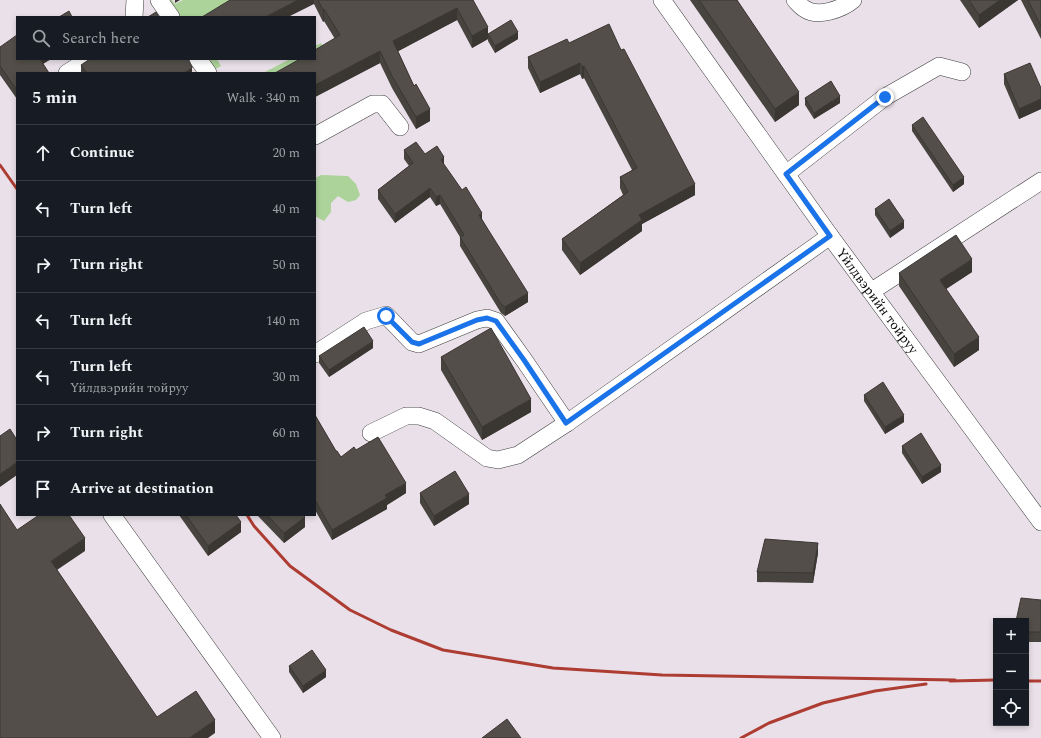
<!DOCTYPE html>
<html lang="en">
<head>
<meta charset="utf-8">
<style>
	:root { --surface:#171b24; --page:#20242c; --text:#f1f3f6; --muted:#9ea1a6; --line:#363941 }
	body { margin:0; font-family:Spectral,serif; background:var(--page); color:var(--text) }
	.controls { position:absolute; right:12px; bottom:12px; display:grid; overflow:hidden; border-radius:0px; box-shadow:0 2px 6px #0003 }
	.controls button { width:36px; height:36px; display:grid; place-items:center; padding:0; border:0; border-bottom:1px solid var(--line); background:var(--surface); color:var(--text); font:20px sans-serif }
	.stop { position:absolute; width:12px; height:12px; margin:-9px; border:3px solid #1a73e8; border-radius:50%; background:#fff }
	.stop.end { background:#1a73e8; border-color:#fff; box-shadow:0 1px 4px #0008 }
	.list { margin:0; padding:0; list-style:none }
	h2 { display:flex; justify-content:space-between; align-items:center; height:52px; margin:0; padding:0 16px; font-size:17px }
	h2 small { font-size:13px; font-weight:400; color:var(--muted) }
	.list li { display:grid; grid-template-columns:26px 1fr auto; gap:12px; align-items:center; box-sizing:border-box; height:56px; padding:0 16px; border-top:1px solid var(--line) }
	.list b { display:block; font-size:15px; white-space:nowrap }
	.list p { margin:0; font-size:13px; white-space:nowrap; color:var(--muted) }
	.list em { font-size:13px; font-style:normal; color:var(--muted) }
	.icon { flex:none; width:22px; height:22px; fill:none; stroke:currentColor; stroke-width:2; stroke-linecap:round; stroke-linejoin:round }
	.map { position:relative; flex:none; width:1041px; height:738px; overflow:hidden }
	.search { position:absolute; background:var(--surface); box-shadow:0 2px 6px #0003; left:16px; top:16px; width:300px; height:44px; display:flex; align-items:center; gap:10px; box-sizing:border-box; padding:0 14px; border-radius:0px; color:var(--muted); font-size:15px }
	.panel { position:absolute; background:var(--surface); box-shadow:0 2px 6px #0003; left:16px; top:72px; width:300px; height:444px; border-radius:0px }
	.map>svg:first-child { display:block }
</style>
</head>
<body>
<div class="map">
<svg width="1041" height="738" viewBox="0 0 1041 738">
	<rect width="100%" height="100%" fill="#fdfcec"/>
	<path fill="#eae0e9" fill-rule="evenodd" d="M0,0H1041V738H0ZM17,17H315V59H17ZM17,73H315V515H17ZM996,621H1026V723H996Z"/>
	<g fill="#acd39a">
		<path d="M163,0H172L175,4L183,0H243L214,17H173Z"/>
		<path d="M321,43L328,52L291,73H263L290,59H315V46Z"/>
		<path d="M200,59H217L221,66L209,73Z"/>
		<path d="M321,175L348,176L356,184L360,195L356,200L348,202L338,196L331,203V212L324,221L315,216V178Z"/>
	</g>
	<g fill="none" stroke-linecap="round" stroke-linejoin="round">
		<defs>
			<g id="minor">
				<path d="M159,0L171,17"/>
				<path id="s1" d="M662,0L830,236L1041,522"/>
				<path d="M795,0C798,3 801,7 805,9C818,18 842,9 853,0"/>
				<path d="M134,17L135,0"/>
				<path d="M198,59L208,73"/>
				<path d="M67,73L89,59"/>
				<path d="M315,136L373,104H382L400,127"/>
				<path d="M786,174L885,97L939,66L962,72"/>
				<path d="M872,291L1041,181"/>
				<path d="M315,354L366,321L386,315L412,342L419,344L477,320L487,318L496,321L524,360L567,423"/>
				<path d="M371,433L406,416H419L435,421L487,458L498,460L518,455L567,423L830,236"/>
				<path d="M112,515L272,738"/>
			</g>
		</defs>
		<use href="#minor" stroke="#3e3e3e" stroke-width="18"/>
		<use href="#minor" stroke="#fff" stroke-width="17"/>
		<g stroke="#ad3c32" stroke-width="3">
			<path d="M0,165L17,189"/>
			<path d="M247,515L254,526L290,566L350,610L391,630L443,650L553,668L662,675L955,680"/>
			<path d="M950,681L996,680"/>
			<path d="M1026,681H1041"/>
			<path d="M741,738L769,723L823,703L875,691L926,684"/>
		</g>
	</g>
	<g fill="#47433f">
		<path d="M230,0H473L488,34L518,39L495,53L488,41V39L472,48L457,20L398,51L430,121L416,129L392,88L380,63L315,97V73L335,39L324,21L323,22L314,4Z"/>
		<path d="M690,0H737L799,105L775,122Z"/>
		<path d="M960,0H1018L979,28Z"/>
		<path d="M1021,0H1041V39Z"/>
		<path d="M569,43L621,50L695,195L642,224V231L580,275L562,250V239L623,195L620,188V177L632,170L584,78L582,79L580,74L540,93L528,68V57Z"/>
		<path d="M0,47L51,59L43,64L17,73V99L0,75Z"/>
		<path d="M81,65L192,73H81Z"/>
		<path d="M1004,74L1041,88V109L1019,119L1004,84Z"/>
		<path d="M805,98L840,103L814,119L805,105Z"/>
		<path d="M912,125L964,184L953,192L912,131Z"/>
		<path d="M404,150L425,154L444,165L482,219L528,302L505,316L501,313L460,246V237L440,204L436,206L430,197L395,223L378,199V190L409,166L404,159Z"/>
		<path d="M875,209L904,228L890,238L875,215Z"/>
		<path d="M972,272L946,289L979,350L954,367L899,286V273Z"/>
		<path d="M373,348L329,377L319,363V356Z"/>
		<path d="M441,357L531,412L482,440L441,370Z"/>
		<path d="M864,395L904,422L885,434L864,401Z"/>
		<path d="M315,415L336,451L341,457L356,450L406,493L387,505V509L332,540L315,510Z"/>
		<path d="M902,446L941,472L922,484L902,453Z"/>
		<path d="M420,493L469,504L434,526L420,503Z"/>
		<path d="M179,515H236L241,532L208,556Z"/>
		<path d="M257,515H303L305,527L284,543Z"/>
		<path d="M818,553L813,583L757,582V572Z"/>
		<path d="M1041,600V642H1026V621Z"/>
		<path d="M289,666L326,677L303,693L289,672Z"/>
	</g>
	<g fill="#3a3733">
		<path d="M175,0H180L175,3Z"/>
		<path d="M298,0H314V4L288,17H265Z"/>
		<path d="M1000,0H1018L979,28V15Z"/>
		<path d="M457,8V20L393,54V41Z"/>
		<path d="M324,9V21L323,22V10Z"/>
		<path d="M488,27V39L472,48V36Z"/>
		<path d="M518,32V39L495,53V46Z"/>
		<path d="M380,51V63L315,97V85Z"/>
		<path d="M38,59H51L38,66Z"/>
		<path d="M580,63V74L540,93V82Z"/>
		<path d="M584,66V78L582,79V67Z"/>
		<path d="M192,67V73H184Z"/>
		<path d="M799,92V105L775,122V109Z"/>
		<path d="M840,96V103L814,119V113Z"/>
		<path d="M1041,99V109L1019,119V109Z"/>
		<path d="M430,109V121L416,129V117Z"/>
		<path d="M444,157V166L441,160Z"/>
		<path d="M964,177V184L953,192V185Z"/>
		<path d="M695,184V195L642,224V231L580,275V263L639,215Z"/>
		<path d="M430,188V197L395,223V214Z"/>
		<path d="M440,195V204L436,206V197Z"/>
		<path d="M482,213V222L479,215Z"/>
		<path d="M904,221V228L890,238V231Z"/>
		<path d="M972,259V272L940,293V280Z"/>
		<path d="M528,293V302L505,316V307Z"/>
		<path d="M979,337V350L954,367V354Z"/>
		<path d="M373,341V348L329,377V370Z"/>
		<path d="M531,399V412L482,440V427Z"/>
		<path d="M904,415V422L885,434V427Z"/>
		<path d="M17,462V475L0,487V474Z"/>
		<path d="M941,465V472L922,484V477Z"/>
		<path d="M406,483V493L387,505V509L332,540V530L385,495Z"/>
		<path d="M469,494V504L434,526V516Z"/>
		<path d="M305,517V527L284,543V533Z"/>
		<path d="M241,522V532L208,556V546Z"/>
		<path d="M85,538V551L51,574V561Z"/>
		<path d="M818,543V553L813,583V573Z"/>
		<path d="M326,670V677L303,693V686Z"/>
		<path d="M215,720V733L208,738H189Z"/>
	</g>
	<g fill="#534e49" stroke="#3a3733">
		<path d="M230,0H298L265,17H202Z"/>
		<path d="M318,0H473L488,27L472,36L457,8L393,41L414,86L416,84L430,109L416,117L392,76L380,51L315,85V73H275L300,59H315V50L340,35L324,9L323,10Z"/>
		<path d="M699,0H737L799,92L775,109Z"/>
		<path d="M969,0H1000L979,15Z"/>
		<path d="M1028,0H1041V26Z"/>
		<path d="M69,11L72,17H59Z"/>
		<path d="M156,12L159,17H148Z"/>
		<path d="M511,20L518,32L495,46L488,34Z"/>
		<path d="M609,24L621,50L624,49L695,184L639,215L642,220L580,263L562,239L628,192L620,177L637,168L584,66L582,67L580,63L540,82L528,57L567,39L569,43Z"/>
		<path d="M17,35V59H40L49,73H17V90L0,66V47Z"/>
		<path d="M90,59H188L192,67V68L184,73H87L81,65Z"/>
		<path d="M1030,63L1041,88V99L1019,109L1004,74Z"/>
		<path d="M831,81L840,96L814,113L805,98Z"/>
		<path d="M923,117L964,177L953,185L912,125Z"/>
		<path d="M416,142L425,154L437,146L444,157L441,160L462,190L466,187L482,213L479,215L528,293L505,307L501,304L460,237L464,235L440,195L436,197L430,188L395,214L378,190L413,163L404,150Z"/>
		<path d="M889,199L904,221L890,231L875,209Z"/>
		<path d="M956,235L972,259L940,280L979,337L954,354L899,273Z"/>
		<path d="M364,327L373,341L329,370L319,356Z"/>
		<path d="M491,328L531,399L482,427L441,357Z"/>
		<path d="M883,382L904,415L885,427L864,395Z"/>
		<path d="M315,415L336,451H337L341,457L354,447L356,450L378,437L406,483L385,495L387,498L332,530L315,500Z"/>
		<path d="M10,429L17,440V462L0,474V436Z"/>
		<path d="M921,433L941,465L922,477L902,446Z"/>
		<path d="M455,471L469,494L434,516L420,493Z"/>
		<path d="M0,504L17,530L39,515H69L85,538L51,561L157,717L196,691L215,720L189,738H0Z"/>
		<path d="M186,515H236L241,522L208,546Z"/>
		<path d="M267,515H303L305,517L284,533Z"/>
		<path d="M765,539L818,543L813,573L757,572Z"/>
		<path d="M1021,598L1041,600V632H1026V621H1016Z"/>
		<path d="M312,650L326,670L303,686L289,666Z"/>
		<path d="M507,719L521,738H482Z"/>
	</g>
	<g fill="none" stroke-linecap="round" stroke-linejoin="round">
		<path stroke="#1a73e8" stroke-width="5" d="M386,316L412,342L419,344L477,320L487,318L496,321L524,360L566,423L830,236L786,174L885,97"/>
	</g>
	<g text-anchor="middle" stroke-width="4" stroke-linejoin="round" paint-order="stroke">
		<g font-size="14" fill="#0b0b0b" stroke="#fff">
			<text dy="5" stroke="none"><textPath href="#s1" startOffset="370">Үйлдвэрийн тойруу</textPath></text>
		</g>
	</g>
</svg>
<div class="controls">
<button>+</button>
<button>−</button>
<button><svg class="icon" aria-label="locate" viewBox="0 0 24 24"><circle cx="12" cy="12" r="6"/><path d="M12 2v4M12 18v4M2 12h4M18 12h4"/></svg></button>
</div>
<div class="stop" style="left:386px;top:316px"></div>
<div class="stop end" style="left:885px;top:97px"></div>
<div class="search"><svg class="icon" aria-label="search" viewBox="0 0 24 24"><circle cx="10" cy="10" r="6"/><path d="M15 15l6 6"/></svg>Search here</div>
<section class="panel">
<h2>5 min<small>Walk · 340 m</small></h2>
<ul class="list">
<li><svg class="icon" aria-label="ahead" viewBox="0 0 24 24"><path d="M12 20V5M6 11l6-6 6 6"/></svg><div><b>Continue</b></div><em>20 m</em></li>
<li><svg class="icon" aria-label="left" viewBox="0 0 24 24"><path d="M17 20v-9H6M10 6l-5 5 5 5"/></svg><div><b>Turn left</b></div><em>40 m</em></li>
<li><svg class="icon" aria-label="right" viewBox="0 0 24 24"><path d="M7 20v-9h11M14 6l5 5-5 5"/></svg><div><b>Turn right</b></div><em>50 m</em></li>
<li><svg class="icon" aria-label="left" viewBox="0 0 24 24"><path d="M17 20v-9H6M10 6l-5 5 5 5"/></svg><div><b>Turn left</b></div><em>140 m</em></li>
<li><svg class="icon" aria-label="left" viewBox="0 0 24 24"><path d="M17 20v-9H6M10 6l-5 5 5 5"/></svg><div><b>Turn left</b><p>Үйлдвэрийн тойруу</p></div><em>30 m</em></li>
<li><svg class="icon" aria-label="right" viewBox="0 0 24 24"><path d="M7 20v-9h11M14 6l5 5-5 5"/></svg><div><b>Turn right</b></div><em>60 m</em></li>
<li><svg class="icon" aria-label="arrive" viewBox="0 0 24 24"><path d="M6 21V4h12l-3 4 3 4H6"/></svg><div><b>Arrive at destination</b></div></li>
</ul>
</section>
</div>
</body>
</html>
